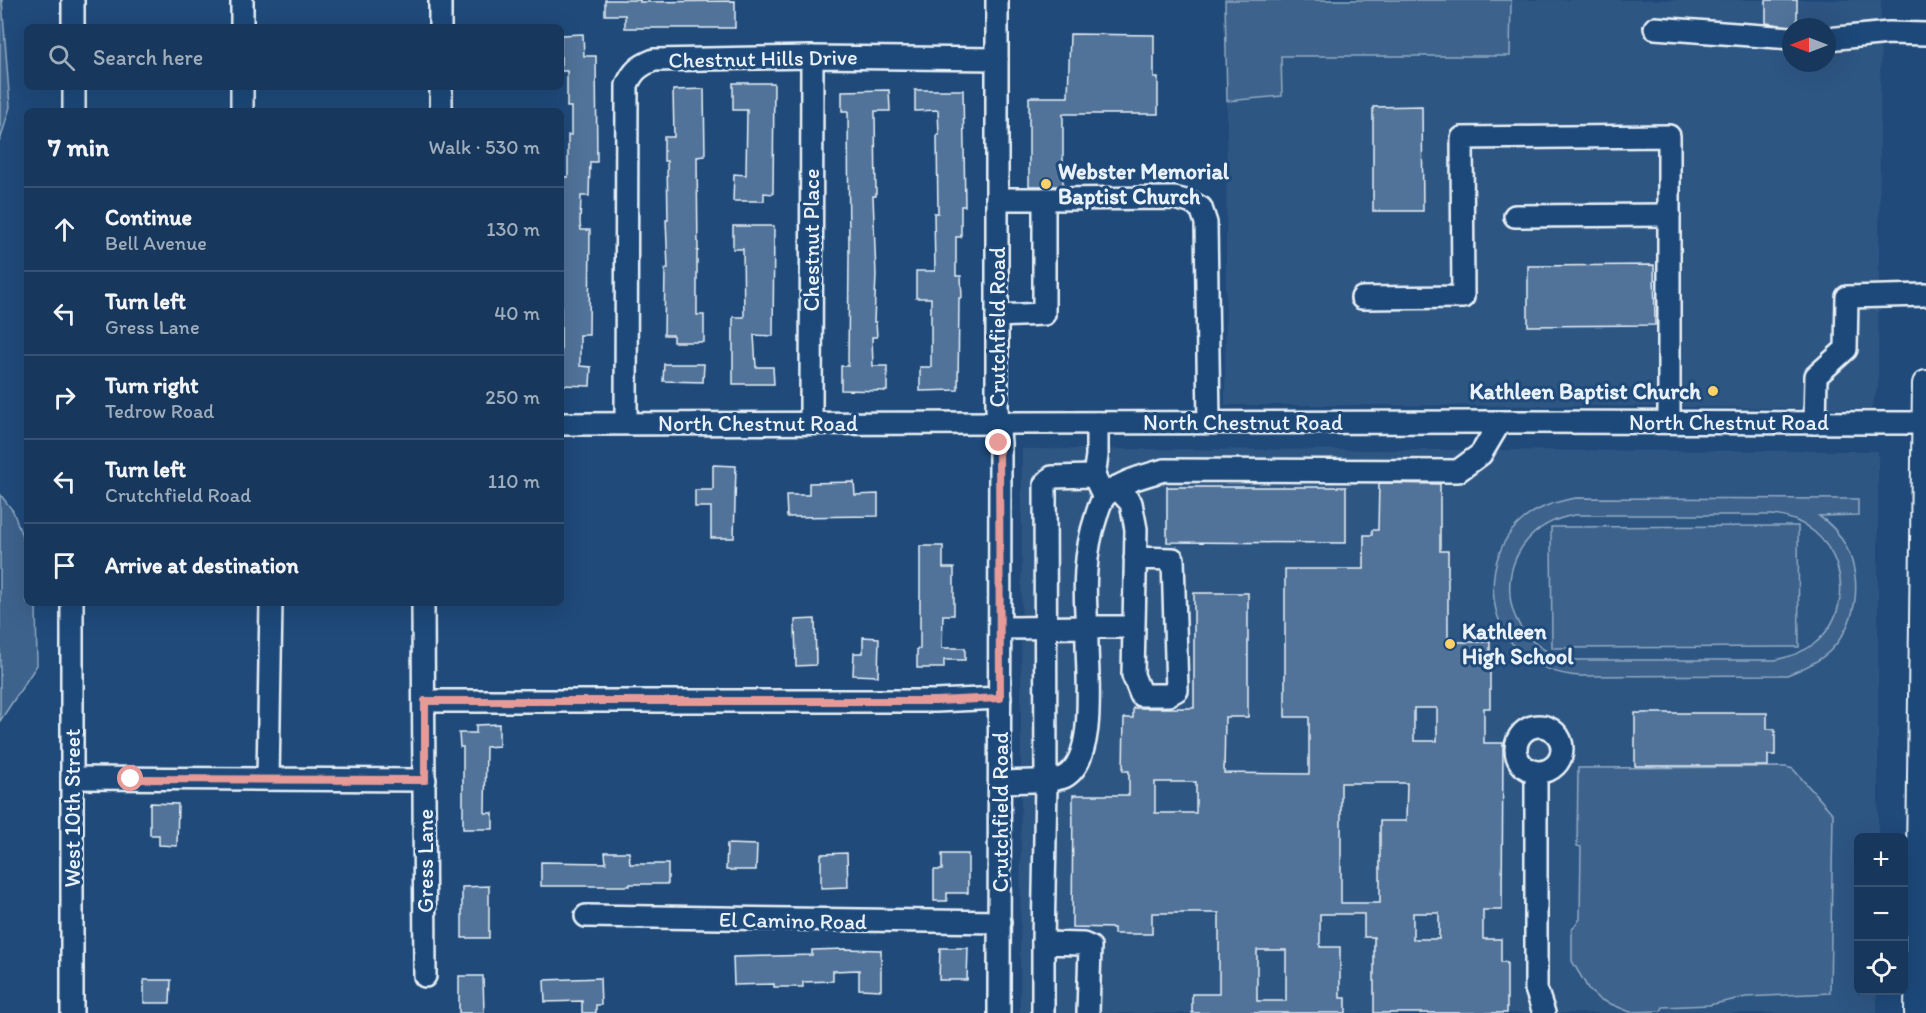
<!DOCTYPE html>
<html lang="en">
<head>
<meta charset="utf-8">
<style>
	:root { --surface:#17385c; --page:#244365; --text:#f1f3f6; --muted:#9eacbb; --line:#365272 }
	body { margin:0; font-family:Itim,sans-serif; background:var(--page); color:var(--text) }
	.controls { position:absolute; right:18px; bottom:18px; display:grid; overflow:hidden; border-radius:9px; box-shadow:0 6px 24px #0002 }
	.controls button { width:54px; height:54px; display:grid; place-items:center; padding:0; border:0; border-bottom:2px solid var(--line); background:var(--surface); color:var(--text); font:30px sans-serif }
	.compass { position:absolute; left:1782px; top:18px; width:54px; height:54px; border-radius:50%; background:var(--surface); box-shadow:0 6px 24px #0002; rotate:270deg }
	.stop { position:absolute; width:18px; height:18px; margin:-14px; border:4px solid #e69b98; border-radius:50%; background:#fff }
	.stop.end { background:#e69b98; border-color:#fff; box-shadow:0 2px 6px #0008 }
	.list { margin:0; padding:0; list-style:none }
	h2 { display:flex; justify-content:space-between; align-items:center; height:78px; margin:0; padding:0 24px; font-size:26px }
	h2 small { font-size:20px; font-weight:400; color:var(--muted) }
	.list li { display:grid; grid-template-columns:39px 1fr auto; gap:18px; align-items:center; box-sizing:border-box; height:84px; padding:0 24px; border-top:2px solid var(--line) }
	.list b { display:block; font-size:22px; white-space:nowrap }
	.list p { margin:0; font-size:20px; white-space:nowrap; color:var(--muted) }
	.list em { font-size:20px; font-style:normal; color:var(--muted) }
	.icon { flex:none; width:33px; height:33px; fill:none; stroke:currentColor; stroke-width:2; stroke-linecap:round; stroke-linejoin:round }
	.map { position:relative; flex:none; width:1926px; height:1013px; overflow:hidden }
	.search { position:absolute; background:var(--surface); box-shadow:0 6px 24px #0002; left:24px; top:24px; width:540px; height:66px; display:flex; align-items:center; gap:15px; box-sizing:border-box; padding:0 21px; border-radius:9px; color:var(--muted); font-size:22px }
	.panel { position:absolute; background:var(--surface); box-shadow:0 6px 24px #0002; left:24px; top:108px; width:540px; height:498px; border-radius:9px }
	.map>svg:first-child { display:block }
</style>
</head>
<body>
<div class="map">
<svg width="1926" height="1013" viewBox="0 0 1926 1013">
	<rect width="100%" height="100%" fill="#1f4a7a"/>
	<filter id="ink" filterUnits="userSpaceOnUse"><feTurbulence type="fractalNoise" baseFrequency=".0167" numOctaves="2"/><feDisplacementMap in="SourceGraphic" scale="12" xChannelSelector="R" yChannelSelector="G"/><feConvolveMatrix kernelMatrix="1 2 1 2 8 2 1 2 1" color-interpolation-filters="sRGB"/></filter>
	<g filter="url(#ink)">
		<g fill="#2e5683" fill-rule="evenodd">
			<path d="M1511,0H1881L1878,386L1871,409L1593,406L1225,405L1227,101L1282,96L1281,56H1509ZM1791,27H1827V63H1791Z"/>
			<path d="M1022,449L1878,451V837L1858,838V990L1877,991V1013H1020Z"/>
		</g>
		<g fill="#3c628c" stroke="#92aac2" stroke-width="1.5" fill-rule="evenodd">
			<path d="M0,0H2L10,107L0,141Z"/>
			<path d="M1225,0H1511L1510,56H1281L1282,96L1227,101Z"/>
			<path d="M0,494L13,511L27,550V603H36L37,665L0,721Z"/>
			<path d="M1576,498L1858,499V515L1819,516C1863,545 1868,612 1831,650C1819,662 1803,669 1787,675L1580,676C1558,675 1534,666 1518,650C1485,618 1485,556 1518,524C1534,508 1554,502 1576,498ZM1575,515H1773C1838,521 1865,602 1814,644C1802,653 1789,657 1775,660H1577C1488,650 1487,529 1575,515Z"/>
			<path d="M1798,526L1799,647L1552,648L1551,527Z"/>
			<path d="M1786,767L1793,769L1833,814L1830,993L1746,997L1709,1005L1663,1007L1661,1011L1630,1012L1599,999L1589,990L1572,961V929L1580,919L1581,847L1577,846L1578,768Z"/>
		</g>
		<g fill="#517399" stroke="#e8f1f8" stroke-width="1.5" fill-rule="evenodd">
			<path d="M605,0H640V2L735,1V28H625V15H605Z"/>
			<path d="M1766,0H1797V27L1766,23Z"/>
			<path d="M583,34L584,56H596L597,162H590L589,196H581L580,223L581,230H590L589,335H580V366L591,367L590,386L561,385V177H568V135H571V107H567V71H561V35Z"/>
			<path d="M1070,34L1154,35V78H1158V114H1063V186H1029V97H1068Z"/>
			<path d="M733,83H774L773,194L764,193V201H733L734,174L746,175L747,110H733Z"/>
			<path d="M704,89L705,156L697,157L698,251H697V315H704V342H673V335H664L665,269H668L666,220H668L667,161H664V137H674L673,90Z"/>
			<path d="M889,90L890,111H875L876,196H873L876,275L874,322H876L877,337H872L873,366H887V391L841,390V366H848L849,255L848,111H842V91Z"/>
			<path d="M915,90H963L965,206H961V237H956V276H961L962,298H959L958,390L920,391V367H931V298H916V271H935L934,213H938L937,135H939L938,110L915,111Z"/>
			<path d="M1422,106L1423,211H1373V107Z"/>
			<path d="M733,226H774L773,336L754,335L756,367H773L774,384H733V317H744L743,249H733Z"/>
			<path d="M1654,265L1655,325L1528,326V266Z"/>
			<path d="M664,364H704L703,382L663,381Z"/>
			<path d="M713,465L736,466L734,538H711V507H695V490H713Z"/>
			<path d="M854,482L855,495L878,494V516L787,517L786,495H809V483Z"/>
			<path d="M1379,483L1440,484V551H1448V642H1490V708H1484V743H1503L1502,910H1483V939H1501V962H1507V1013H1374V937H1364V914H1320V947H1340V998H1346V1013H1192V994H1219V913H1152V934H1114V928L1072,927L1073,795H1129V771H1123L1124,718H1133V708H1194V593H1248V717H1225L1224,773L1309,774V717H1285V569H1364V535H1372V530H1378ZM1414,708H1437V741H1414ZM1155,782H1196V813H1155ZM1341,783H1407L1406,821H1380V903H1341ZM1413,913H1439V939H1413ZM1257,950H1286V1001H1257Z"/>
			<path d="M1167,487H1346V543L1167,542Z"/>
			<path d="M920,546H943V568H954V615H943L942,648H965V660H944V668H917V649H920Z"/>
			<path d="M815,619L816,665L796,666L795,620Z"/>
			<path d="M863,637L879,638L878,676L853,675L854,653H863Z"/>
			<path d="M1635,713H1767V729H1775V755H1768V766H1635Z"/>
			<path d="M499,724V746L486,747L485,813H493V829H463V747H460L459,733H476V725Z"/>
			<path d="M150,803L178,804L177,846L159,845V835H150Z"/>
			<path d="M727,844L757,845L756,870H726Z"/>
			<path d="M605,852H629L630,864H668V884H630V886H541V862L606,863Z"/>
			<path d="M847,853L848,887L821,888V854Z"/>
			<path d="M942,854H968V893H947V901H934V870H942Z"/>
			<path d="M489,886V938H462V887Z"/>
			<path d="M940,948H968L967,980H939Z"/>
			<path d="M845,949L881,950V990L859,989V970L833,971V981L803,982V987H774V984L734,985L733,957L812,955V950Z"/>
			<path d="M459,976H483L484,1013H459Z"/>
			<path d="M600,978L601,1005H596V1013H582V1001L545,1002L544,980Z"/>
			<path d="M144,980H171L170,1003H144Z"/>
		</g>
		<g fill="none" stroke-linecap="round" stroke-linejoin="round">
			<defs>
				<g id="minor">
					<path d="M73,0V27"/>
					<path d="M242,0V27"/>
					<path d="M440,0V27"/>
					<path d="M997,0V408L1000,443L999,1013"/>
					<path d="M1655,28L1791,38"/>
					<path d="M1827,39L1889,33L1926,34"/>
					<path d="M74,87V111"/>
					<path d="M242,87V111"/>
					<path d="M441,87V111"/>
					<path d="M1044,199L1174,198L1190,202L1201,208L1206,223L1209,422"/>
					<path d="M1515,216L1669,215"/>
					<path d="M1362,298L1463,297L1462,138L1669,136V422"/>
					<path d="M997,316L1044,314V199H997"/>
					<path d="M626,423L627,85C633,71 639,66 654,60L812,57L997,59"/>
					<path d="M811,423L812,57"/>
					<path d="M1815,423L1816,376L1846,349L1847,297L1926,295"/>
					<path d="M561,424L1500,422L1926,423"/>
					<path d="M1094,476L1097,456V423"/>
					<path d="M1116,487L1131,503L1136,529L1133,675L1141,695H1168L1177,690L1173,559L1135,558"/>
					<path d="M72,603V1013"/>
					<path d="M423,603L425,976"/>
					<path d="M1133,627H1087C1084,590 1084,553 1096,517C1098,510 1100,502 1105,496C1121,481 1144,476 1164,470L1458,471L1481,454L1500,422"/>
					<path d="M1000,628L1087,627C1085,663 1100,758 1064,777C1054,782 1014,781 1000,782"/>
					<path d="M425,701H936L1000,698"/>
					<circle cx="1539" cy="749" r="23"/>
					<path d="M1536,772V989L1544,1013"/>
					<path d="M72,778L425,780"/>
					<path d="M268,779L271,603"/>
					<path d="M586,916L1000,922"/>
					<path d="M1043,943L1046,784L1045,484L1052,477L1094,476L1104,497"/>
					<path d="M1043,1013V943L1083,944L1090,947L1088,1013"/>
				</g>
				<path id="major" d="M1918,1013L1926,384"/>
			</defs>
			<use href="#minor" stroke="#e8f1f8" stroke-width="26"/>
			<use href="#major" stroke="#e8f1f8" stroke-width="30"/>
			<use href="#minor" stroke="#1f4a7a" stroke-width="21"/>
			<use href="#major" stroke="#1f4a7a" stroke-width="26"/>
		</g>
	</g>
	<g fill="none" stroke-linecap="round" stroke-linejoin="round" filter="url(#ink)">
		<path stroke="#e69b98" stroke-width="8" d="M131,779L425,780V701H936L1000,698L999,443"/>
	</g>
	<g fill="#ffd166" stroke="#1f4a7a" stroke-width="2">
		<circle cx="1046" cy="184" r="6"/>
		<circle cx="1713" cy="391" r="6"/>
		<circle cx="1450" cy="644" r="6"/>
	</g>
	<g text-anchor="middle" stroke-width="6" stroke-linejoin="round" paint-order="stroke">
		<g font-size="22" fill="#e8f1f8" stroke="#1f4a7a">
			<text transform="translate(763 58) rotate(-1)" y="8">Chestnut Hills Drive</text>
			<text transform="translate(811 240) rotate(-90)" y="8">Chestnut Place</text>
			<text transform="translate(997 327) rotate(-90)" y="8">Crutchfield Road</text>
			<text x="1243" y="430">North Chestnut Road</text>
			<text x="1729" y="430">North Chestnut Road</text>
			<text x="758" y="431">North Chestnut Road</text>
			<text transform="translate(72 808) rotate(-90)" y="8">West 10th Street</text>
			<text transform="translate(1000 812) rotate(-90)" y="8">Crutchfield Road</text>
			<text transform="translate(425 861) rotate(-90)" y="8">Gress Lane</text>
			<text transform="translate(793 920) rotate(1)" y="8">El Camino Road</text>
		</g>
		<g font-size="22" font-weight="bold" fill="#e8f1f8" stroke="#1f4a7a" text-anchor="start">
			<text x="1058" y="179">Webster Memorial<tspan x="1058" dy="25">Baptist Church</tspan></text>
			<text x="1701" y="399" text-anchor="end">Kathleen Baptist Church</text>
			<text x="1462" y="639">Kathleen<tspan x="1462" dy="25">High School</tspan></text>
		</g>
	</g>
</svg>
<div class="controls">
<button>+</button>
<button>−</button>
<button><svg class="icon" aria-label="locate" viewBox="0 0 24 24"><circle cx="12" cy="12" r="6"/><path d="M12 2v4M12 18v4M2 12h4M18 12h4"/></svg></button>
</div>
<svg class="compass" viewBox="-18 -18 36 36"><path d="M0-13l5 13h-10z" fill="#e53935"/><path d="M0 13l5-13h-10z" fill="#9eacbb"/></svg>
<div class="stop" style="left:131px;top:779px"></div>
<div class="stop end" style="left:999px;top:443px"></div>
<div class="search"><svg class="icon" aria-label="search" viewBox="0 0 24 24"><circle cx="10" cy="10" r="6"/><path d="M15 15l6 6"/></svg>Search here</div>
<section class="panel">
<h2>7 min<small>Walk · 530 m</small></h2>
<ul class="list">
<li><svg class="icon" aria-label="ahead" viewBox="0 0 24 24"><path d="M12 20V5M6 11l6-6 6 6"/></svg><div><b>Continue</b><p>Bell Avenue</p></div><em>130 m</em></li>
<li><svg class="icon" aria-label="left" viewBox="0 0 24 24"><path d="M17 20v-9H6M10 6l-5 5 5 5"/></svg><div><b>Turn left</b><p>Gress Lane</p></div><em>40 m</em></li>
<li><svg class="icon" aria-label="right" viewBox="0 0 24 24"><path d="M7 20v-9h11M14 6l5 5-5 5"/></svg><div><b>Turn right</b><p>Tedrow Road</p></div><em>250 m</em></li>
<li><svg class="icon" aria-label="left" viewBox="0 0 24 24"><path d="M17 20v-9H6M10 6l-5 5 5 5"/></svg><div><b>Turn left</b><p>Crutchfield Road</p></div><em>110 m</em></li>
<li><svg class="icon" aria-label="arrive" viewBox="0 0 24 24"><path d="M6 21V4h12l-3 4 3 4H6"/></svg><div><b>Arrive at destination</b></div></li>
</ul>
</section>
</div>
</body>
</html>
